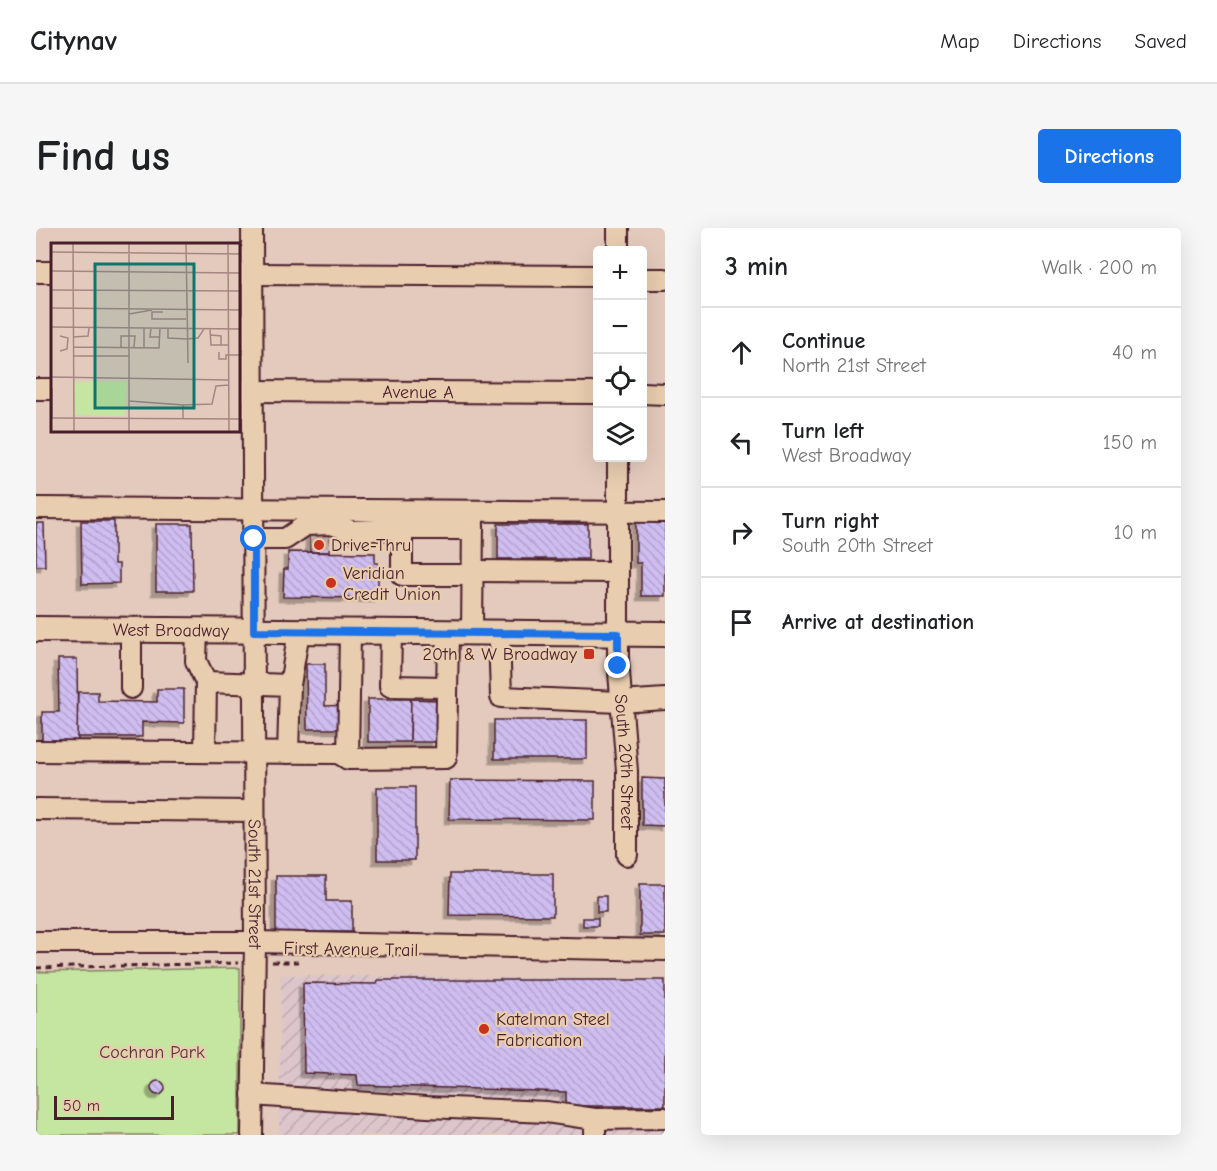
<!DOCTYPE html>
<html lang="en">
<head>
<meta charset="utf-8">
<style>
	:root { --surface:#fff; --page:#f6f6f6; --text:#202124; --muted:#757577; --line:#e0e0e0; --accent:#1a73e8 }
	body { margin:0; font-family:"Comic Neue",sans-serif; background:var(--page); color:var(--text) }
	.controls { position:absolute; right:18px; top:18px; display:grid; overflow:hidden; border-radius:6px; box-shadow:0 6px 24px #0002 }
	.controls button { width:54px; height:54px; display:grid; place-items:center; padding:0; border:0; border-bottom:2px solid var(--line); background:var(--surface); color:var(--text); font:30px sans-serif }
	.scale { position:absolute; left:18px; bottom:15px; width:120px; box-sizing:border-box; padding-left:6px; border:3px solid #4a1f2b; border-top:0; font-size:16px; line-height:21px; white-space:nowrap; color:#4a1f2b; -webkit-text-stroke:4px #e8cdaf; paint-order:stroke }
	.stop { position:absolute; width:18px; height:18px; margin:-14px; border:4px solid #1a73e8; border-radius:50%; background:#fff }
	.stop.end { background:#1a73e8; border-color:#fff; box-shadow:0 2px 6px #0008 }
	.list { margin:0; padding:0; list-style:none }
	h2 { display:flex; justify-content:space-between; align-items:center; height:78px; margin:0; padding:0 24px; font-size:26px }
	h2 small { font-size:20px; font-weight:400; color:var(--muted) }
	.list li { display:grid; grid-template-columns:39px 1fr auto; gap:18px; align-items:center; box-sizing:border-box; height:90px; padding:0 24px; border-top:2px solid var(--line) }
	.list b { display:block; font-size:22px; white-space:nowrap }
	.list p { margin:0; font-size:20px; white-space:nowrap; color:var(--muted) }
	.list em { font-size:20px; font-style:normal; color:var(--muted) }
	.icon { flex:none; width:33px; height:33px; fill:none; stroke:currentColor; stroke-width:2; stroke-linecap:round; stroke-linejoin:round }
	.map { position:relative; flex:none; width:629px; height:907px; overflow:hidden; border-radius:6px }
	header { display:flex; align-items:center; gap:36px; box-sizing:border-box; height:84px; padding:0 30px; background:var(--surface); border-bottom:2px solid var(--line) }
	header strong { font-size:28px }
	nav { display:flex; gap:33px; margin-inline-start:auto; font-size:21px }
	.intro { display:flex; align-items:center; justify-content:space-between; box-sizing:border-box; height:144px; padding:0 36px }
	h1 { margin:0; font-size:42px }
	.button { padding:15px 27px; border-radius:6px; background:var(--accent); color:#fff; font-size:21px; font-weight:700 }
	main { display:flex; gap:36px; padding:0 36px }
	aside { flex:1; background:var(--surface); border-radius:6px; box-shadow:0 6px 24px #0002 }
	.map>svg:first-child { display:block }
</style>
</head>
<body>
<header>
<strong>Citynav</strong>
<nav><a>Map</a><a>Directions</a><a>Saved</a></nav>
</header>
<div class="intro"><h1>Find us</h1><a class="button">Directions</a></div>
<main>
<div class="map">
<svg width="629" height="907" viewBox="0 0 629 907">
	<defs>
		<pattern id="industrial-furrows" width="10" height="10" patternUnits="userSpaceOnUse" patternTransform="scale(1.5)"><rect width="10" height="10" fill="#ddc6cb"/><path d="M-1 1l2-2M0 10L10 0M9 11l2-2" fill="none" stroke="#bfaaae"/></pattern>
		<pattern id="building-back-hatch" width="6" height="6" patternUnits="userSpaceOnUse" patternTransform="scale(1.5)"><rect width="6" height="6" fill="#cebdef"/><path d="M-1 5l2 2M0 0l6 6M5-1l2 2" fill="none" stroke="#b2a2cd"/></pattern>
		<filter id="shadow"><feDropShadow dx="-4.5" dy="4.5" stdDeviation="0" flood-color="#0004"/></filter>
	</defs>
	<rect width="100%" height="100%" fill="#e3cabc"/>
	<filter id="ink" filterUnits="userSpaceOnUse"><feTurbulence type="fractalNoise" baseFrequency=".0167" numOctaves="2"/><feDisplacementMap in="SourceGraphic" scale="12" xChannelSelector="R" yChannelSelector="G"/><feConvolveMatrix kernelMatrix="1 2 1 2 8 2 1 2 1" color-interpolation-filters="sRGB"/></filter>
	<g filter="url(#ink)">
		<path fill="url(#industrial-furrows)" d="M245,747L629,752V907H243Z"/>
		<path fill="#c4e6a0" stroke="#878266" stroke-width="1.5" d="M204,740V907H0V744Z"/>
		<g fill="url(#building-back-hatch)" stroke="#4a1f2b" stroke-width="1.5" filter="url(#shadow)">
			<path d="M600,290L629,291V368H605V335H600Z"/>
			<path d="M45,293H78V336H83V355L46,356Z"/>
			<path d="M0,295H8L9,338H0Z"/>
			<path d="M120,296H156L157,363H120Z"/>
			<rect x="462" y="296" width="90" height="35"/>
			<rect x="274" y="301" width="19" height="23"/>
			<path d="M252,324L339,325V335H342V370L247,369L248,341H252Z"/>
			<path d="M22,431H41L42,518H6V484H23Z"/>
			<path d="M270,436H289V478L310,477V501H271Z"/>
			<path d="M121,461H148V495L106,494V509H41L42,464H62V473L121,474Z"/>
			<path d="M332,471H375L374,514H332Z"/>
			<path d="M375,471L400,472V514H374Z"/>
			<rect x="458" y="492" width="93" height="39"/>
			<path d="M606,550L629,551V598L606,597Z"/>
			<path d="M414,552L559,553V592L413,591Z"/>
			<rect x="341" y="559" width="38" height="73"/>
			<path d="M414,646H517V688L413,687Z"/>
			<path d="M240,648H290V673H316V704H240Z"/>
			<rect x="604" y="656" width="25" height="51"/>
			<rect x="561" y="668" width="9" height="16"/>
			<rect x="547" y="690" width="15" height="8"/>
			<path d="M342,752H629V878H530V864L322,857L321,847L268,845L267,755L341,756Z"/>
			<circle cx="122" cy="860" r="7"/>
		</g>
		<g fill="none" stroke-linecap="round" stroke-linejoin="round">
			<path stroke="#c4a89f" stroke-width="20" stroke-dasharray="20 10" stroke-linecap="butt" d="M274,311L293,310"/>
			<defs>
				<g id="minor">
					<path id="s1" d="M216,0L219,714L216,907"/>
					<path d="M582,0V22"/>
					<path d="M0,44H16"/>
					<path d="M205,46L562,48"/>
					<path d="M606,51H629"/>
					<path d="M0,161H16"/>
					<path id="s2" d="M202,163L562,165"/>
					<path d="M606,165L629,166"/>
					<path id="s3" d="M582,230V432L591,543V627"/>
					<path d="M0,280L629,284"/>
					<path d="M218,311H249L270,297L296,296L315,303L366,301V289"/>
					<path d="M436,343L582,344"/>
					<path d="M436,347H366V301H437"/>
					<path d="M161,402L160,433L170,454"/>
					<path d="M355,404L354,458L411,459"/>
					<path d="M436,405L437,290"/>
					<path d="M463,405L465,469L584,474L629,471"/>
					<path d="M254,457L263,403"/>
					<path d="M95,460V402"/>
					<path d="M0,523L302,525L312,531L410,530L412,405"/>
					<path d="M169,524L170,454L254,457L252,525"/>
					<path d="M312,531L314,404"/>
					<path d="M0,581L217,583"/>
					<path d="M0,714H219L629,722"/>
					<path d="M216,867L391,879L510,884L559,891V907"/>
					<path d="M559,891L629,890"/>
				</g>
				<g id="major">
					<path id="s4" d="M0,401L629,406"/>
				</g>
			</defs>
			<use href="#minor" stroke="#4a1f2b" stroke-width="24"/>
			<use href="#major" stroke="#4a1f2b" stroke-width="28"/>
			<g stroke="#4a1f2b" stroke-width="3" stroke-dasharray="6 4.5" stroke-linecap="butt">
				<path d="M236,734H262"/>
				<path d="M0,740L202,735"/>
			</g>
			<use href="#minor" stroke="#e8cdaf" stroke-width="20"/>
			<use href="#major" stroke="#e8cdaf" stroke-width="24"/>
		</g>
	</g>
	<g fill="none" stroke-linecap="round" stroke-linejoin="round" filter="url(#ink)">
		<path stroke="#1a73e8" stroke-width="8" d="M218,311V403L582,406V438"/>
	</g>
	<g fill="#c8321e" stroke="#e8cdaf" stroke-width="2">
		<circle cx="283" cy="317" r="6"/>
		<circle cx="295" cy="355" r="6"/>
		<rect x="547" y="420" width="12" height="12" rx="3"/>
		<circle cx="448" cy="801" r="6"/>
	</g>
	<g text-anchor="middle" stroke-width="4.5" stroke-linejoin="round" paint-order="stroke">
		<g font-size="18" fill="#4a1f2b" stroke="#e8cdaf">
			<text dy="6" stroke="none"><textPath href="#s2" startOffset="180">Avenue A</textPath></text>
			<text dy="6" stroke="none"><textPath href="#s4" startOffset="135">West Broadway</textPath></text>
			<text dy="6" stroke="none"><textPath href="#s3" startOffset="304">South 20th Street</textPath></text>
			<text dy="6" stroke="none"><textPath href="#s1" startOffset="656">South 21st Street</textPath></text>
			<text transform="translate(315 721) rotate(1)" y="6">First Avenue Trail</text>
		</g>
		<g font-size="18" fill="#4a1f2b" stroke="#e8cdaf" text-anchor="start">
			<text x="295" y="323">Drive-Thru</text>
			<text x="307" y="351">Veridian<tspan x="307" dy="21">Credit Union</tspan></text>
			<text x="541" y="432" text-anchor="end">20th &amp; W Broadway</text>
			<text x="460" y="797">Katelman Steel<tspan x="460" dy="21">Fabrication</tspan></text>
		</g>
		<g font-size="18" fill="#563337" stroke="#e8cdaf">
			<text x="116" y="830">Cochran Park</text>
		</g>
	</g>
	<g transform="translate(15 15)">
		<rect width="189" height="189" fill="#e3cabc"/>
		<path d="M76,138L74,173L24,172V139Z" fill="#c4e6a0"/>
		<path fill="none" stroke="#a68682" stroke-width="1.5" d="M22,0L23,189M78,0V189M135,0L137,120M177,0L178,189M0,9L189,11M0,28L189,30M0,47L189,48M0,65L189,67M78,71L101,67M112,76H101V69H112M112,76H135M0,84L189,86M100,85L99,94H108M117,85V95L136,96L147,95L153,86M159,86L160,102H178M160,92L170,93V102M9,93L17,95L16,106L9,108M22,94L37,93L38,85M22,104L108,105L109,85M70,104V93H84L83,104M93,105V85M168,109V116H175V112H189M22,113H78M0,134L178,137M1,145V175M78,158L132,162V176M132,162L161,161L165,143L178,142M0,175L189,176"/>
		<path fill="#0f766e" fill-opacity="0.15" stroke="#0f766e" stroke-width="3" d="M44,21H143V165H44Z"/>
		<rect width="189" height="189" fill="none" stroke="#4a1f2b" stroke-width="3"/>
	</g>
</svg>
<div class="controls">
<button>+</button>
<button>−</button>
<button><svg class="icon" aria-label="locate" viewBox="0 0 24 24"><circle cx="12" cy="12" r="6"/><path d="M12 2v4M12 18v4M2 12h4M18 12h4"/></svg></button>
<button><svg class="icon" aria-label="layers" viewBox="0 0 24 24"><path d="M12 4l9 5-9 5-9-5zM3 14l9 5 9-5"/></svg></button>
</div>
<div class="scale">50 m</div>
<div class="stop" style="left:218px;top:311px"></div>
<div class="stop end" style="left:582px;top:438px"></div>
</div>
<aside>
<h2>3 min<small>Walk · 200 m</small></h2>
<ul class="list">
<li><svg class="icon" aria-label="ahead" viewBox="0 0 24 24"><path d="M12 20V5M6 11l6-6 6 6"/></svg><div><b>Continue</b><p>North 21st Street</p></div><em>40 m</em></li>
<li><svg class="icon" aria-label="left" viewBox="0 0 24 24"><path d="M17 20v-9H6M10 6l-5 5 5 5"/></svg><div><b>Turn left</b><p>West Broadway</p></div><em>150 m</em></li>
<li><svg class="icon" aria-label="right" viewBox="0 0 24 24"><path d="M7 20v-9h11M14 6l5 5-5 5"/></svg><div><b>Turn right</b><p>South 20th Street</p></div><em>10 m</em></li>
<li><svg class="icon" aria-label="arrive" viewBox="0 0 24 24"><path d="M6 21V4h12l-3 4 3 4H6"/></svg><div><b>Arrive at destination</b></div></li>
</ul>
</aside>
</main>
</body>
</html>
